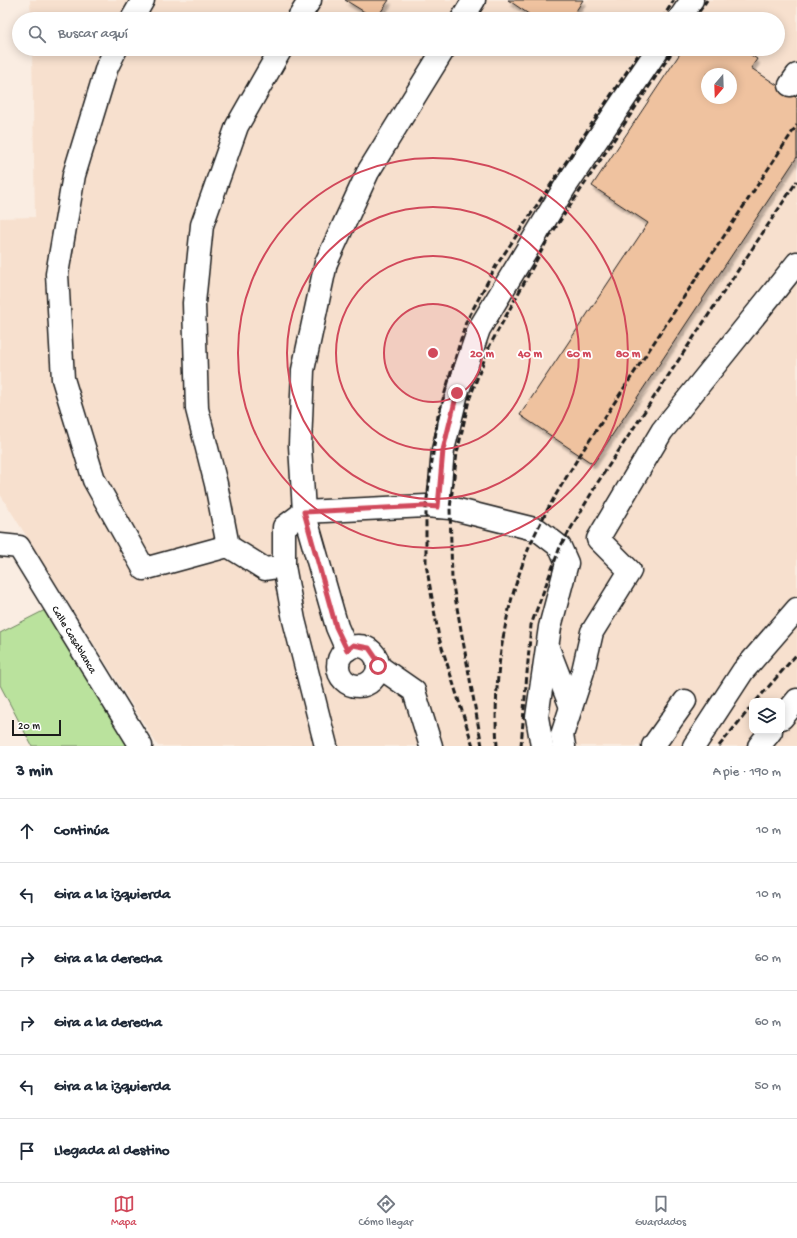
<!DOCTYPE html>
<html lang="es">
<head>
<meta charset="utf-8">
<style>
	:root { --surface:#fff; --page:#f6f6f7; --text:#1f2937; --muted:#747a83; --line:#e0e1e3; --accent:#d1495b }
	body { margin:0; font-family:"Gochi Hand",sans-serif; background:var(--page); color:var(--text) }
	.controls { position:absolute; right:12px; bottom:12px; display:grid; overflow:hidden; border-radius:8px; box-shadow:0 2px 10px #0003 }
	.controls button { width:36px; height:36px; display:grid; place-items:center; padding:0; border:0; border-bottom:1px solid var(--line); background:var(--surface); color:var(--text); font:20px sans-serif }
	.compass { position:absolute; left:701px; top:68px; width:36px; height:36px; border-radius:50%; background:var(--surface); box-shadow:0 2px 10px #0003; rotate:199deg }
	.scale { position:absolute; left:12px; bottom:10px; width:49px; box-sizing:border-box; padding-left:4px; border:2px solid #1c1c1c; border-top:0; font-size:11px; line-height:14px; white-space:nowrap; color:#1c1c1c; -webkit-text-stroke:3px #fff; paint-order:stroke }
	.stop { position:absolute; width:12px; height:12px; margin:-9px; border:3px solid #d1495b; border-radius:50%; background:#fff }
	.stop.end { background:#d1495b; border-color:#fff; box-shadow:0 1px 4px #0008 }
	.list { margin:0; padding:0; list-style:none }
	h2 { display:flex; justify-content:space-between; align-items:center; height:52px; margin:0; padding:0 16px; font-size:17px }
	h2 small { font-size:13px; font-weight:400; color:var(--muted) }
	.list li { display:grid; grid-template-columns:26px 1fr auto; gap:12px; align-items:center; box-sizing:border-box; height:64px; padding:0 16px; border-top:1px solid var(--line) }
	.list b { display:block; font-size:15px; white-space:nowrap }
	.list em { font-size:13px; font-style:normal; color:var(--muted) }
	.icon { flex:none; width:22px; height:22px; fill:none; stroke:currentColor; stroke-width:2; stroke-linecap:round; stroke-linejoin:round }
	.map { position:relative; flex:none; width:797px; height:746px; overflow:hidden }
	.search { position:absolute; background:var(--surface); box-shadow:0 2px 10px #0003; left:12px; right:12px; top:12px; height:44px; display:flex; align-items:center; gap:10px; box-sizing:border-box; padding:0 14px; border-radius:22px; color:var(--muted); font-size:15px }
	.sheet { height:436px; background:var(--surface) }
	nav { display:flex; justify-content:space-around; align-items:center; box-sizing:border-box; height:56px; border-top:1px solid var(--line); background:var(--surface); font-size:11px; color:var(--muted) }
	nav a { display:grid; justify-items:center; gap:2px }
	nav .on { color:var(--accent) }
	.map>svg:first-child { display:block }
</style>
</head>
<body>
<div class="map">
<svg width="797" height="746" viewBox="0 0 797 746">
	<defs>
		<filter id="shadow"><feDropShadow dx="2.5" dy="4.5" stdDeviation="1" flood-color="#0004"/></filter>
	</defs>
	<rect width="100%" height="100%" fill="#faede2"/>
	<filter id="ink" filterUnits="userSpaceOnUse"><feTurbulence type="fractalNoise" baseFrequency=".025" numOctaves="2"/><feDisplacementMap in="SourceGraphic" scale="8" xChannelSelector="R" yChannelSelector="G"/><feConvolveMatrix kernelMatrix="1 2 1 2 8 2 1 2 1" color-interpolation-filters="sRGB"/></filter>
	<g filter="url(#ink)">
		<path fill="#f7e0ce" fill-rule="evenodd" d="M30,0H797V746H158L0,494V218L35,217L32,49H778V19H31ZM707,74H731V98H707ZM752,701H782V731H752Z"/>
		<path fill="#bae29d" stroke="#6b7f5c" d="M45,610L128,746H32L0,685V633Z"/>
		<g fill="#efc29f" stroke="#1c1c1c" fill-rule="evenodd" filter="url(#shadow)">
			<path d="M345,0H389L376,19Z"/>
			<path d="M508,0H583L571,19H536Z"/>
			<path d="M683,49H742L757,59L751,68L797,98V157L593,464L520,415L648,223L592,186ZM707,74H731V98H707Z"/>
		</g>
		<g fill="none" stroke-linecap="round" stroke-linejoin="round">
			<defs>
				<g id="minor">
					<path d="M132,19L143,0"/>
					<path d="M298,19L310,0"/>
					<path d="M462,19L474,0"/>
					<path d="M679,19L692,0"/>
					<path d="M116,49L107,67L74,175L57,274L63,379L94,480L144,569L228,546L265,569L284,566"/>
					<path d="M790,85L797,75"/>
					<path d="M0,545L19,547L141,746"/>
					<path d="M228,546L216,484L197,409L194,303L202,225L237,126L281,49"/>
					<circle cx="358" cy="666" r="20"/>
					<path d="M548,648L571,707"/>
					<path d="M347,650L337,627L304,512L300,445L303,370L326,263L368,172L444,49"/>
					<path d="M378,666L414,691L431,746"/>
					<path d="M782,718L797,700"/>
					<path d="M326,746L294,620L284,566V527L304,512L426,506L438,507"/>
					<path d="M542,746L537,717L550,627L567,563L560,547L538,530L450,508L438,507L443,450L457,393L479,329L565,187L658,49"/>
					<path d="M564,746L562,735L583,671L592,632L630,571L598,539L662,431L797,263"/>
					<path d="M653,746L685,701"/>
					<path d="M694,746L743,671L797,609"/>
					<path d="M759,746L771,731"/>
				</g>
			</defs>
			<use href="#minor" stroke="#1c1c1c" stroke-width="25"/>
			<use href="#minor" stroke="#fff" stroke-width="22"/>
			<g stroke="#1c1c1c" stroke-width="3" stroke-dasharray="6 3" stroke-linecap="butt">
				<path d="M662,19L674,0"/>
				<path d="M694,19L707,0"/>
				<path d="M756,701L797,654"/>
				<path d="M473,746L439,638L426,564V506L438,416L466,322L496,266L642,49"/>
				<path d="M482,746L452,580L450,508L457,453L469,400L489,347L548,239L674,49"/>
				<path d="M497,746C493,686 502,620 523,563C537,524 559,489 580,455L797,125"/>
				<path d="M521,746L531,625L560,547L598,482L797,181"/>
				<path d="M719,746L752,706"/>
			</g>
		</g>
	</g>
	<g fill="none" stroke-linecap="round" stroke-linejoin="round" filter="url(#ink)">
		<path stroke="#d1495b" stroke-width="5" d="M378,666V661L369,648L353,645L347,650L336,627L304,512L426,506L438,507L443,450L457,393"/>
	</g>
	<circle cx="433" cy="353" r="49" fill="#d1495b" fill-opacity=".12"/>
	<g fill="none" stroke="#d1495b" stroke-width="2">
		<circle cx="433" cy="353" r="49"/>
		<circle cx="433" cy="353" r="97"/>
		<circle cx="433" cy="353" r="146"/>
		<circle cx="433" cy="353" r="195"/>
	</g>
	<g text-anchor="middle" stroke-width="3.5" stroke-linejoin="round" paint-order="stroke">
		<g font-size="11" fill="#1c1c1c" stroke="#fff">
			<text transform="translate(75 639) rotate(59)" y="4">Calle Casablanca</text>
		</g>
	</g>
	<circle cx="433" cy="353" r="6" fill="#d1495b" stroke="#fff" stroke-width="2"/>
	<g font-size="12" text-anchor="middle" font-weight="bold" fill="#d1495b" stroke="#fff" stroke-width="3.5" stroke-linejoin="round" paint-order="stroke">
		<text x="482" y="357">20 m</text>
		<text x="530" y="357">40 m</text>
		<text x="579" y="357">60 m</text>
		<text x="628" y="357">80 m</text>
	</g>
</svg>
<div class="controls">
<button><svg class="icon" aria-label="layers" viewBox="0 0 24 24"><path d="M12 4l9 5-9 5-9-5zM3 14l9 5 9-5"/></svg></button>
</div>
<svg class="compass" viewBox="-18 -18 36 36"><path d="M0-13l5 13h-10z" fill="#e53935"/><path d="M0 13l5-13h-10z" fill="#747a83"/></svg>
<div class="scale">20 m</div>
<div class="stop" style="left:378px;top:666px"></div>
<div class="stop end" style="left:457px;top:393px"></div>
<div class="search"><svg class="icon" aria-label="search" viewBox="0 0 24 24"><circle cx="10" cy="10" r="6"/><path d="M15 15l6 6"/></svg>Buscar aquí</div>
</div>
<section class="sheet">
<h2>3 min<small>A pie · 190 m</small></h2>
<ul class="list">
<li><svg class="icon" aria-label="ahead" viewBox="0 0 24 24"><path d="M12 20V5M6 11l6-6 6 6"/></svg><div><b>Continúa</b></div><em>10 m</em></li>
<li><svg class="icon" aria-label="left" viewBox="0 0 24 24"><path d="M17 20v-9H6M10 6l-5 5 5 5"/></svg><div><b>Gira a la izquierda</b></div><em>10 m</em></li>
<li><svg class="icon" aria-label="right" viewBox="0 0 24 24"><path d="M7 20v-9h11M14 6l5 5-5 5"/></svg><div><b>Gira a la derecha</b></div><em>60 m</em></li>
<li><svg class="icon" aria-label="right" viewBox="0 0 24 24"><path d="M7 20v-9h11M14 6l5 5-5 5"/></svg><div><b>Gira a la derecha</b></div><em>60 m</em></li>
<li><svg class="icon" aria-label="left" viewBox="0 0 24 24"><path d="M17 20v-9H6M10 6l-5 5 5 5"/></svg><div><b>Gira a la izquierda</b></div><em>50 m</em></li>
<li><svg class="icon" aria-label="arrive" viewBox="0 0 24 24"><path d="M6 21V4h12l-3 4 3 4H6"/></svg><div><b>Llegada al destino</b></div></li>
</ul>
</section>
<nav>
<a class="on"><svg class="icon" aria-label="map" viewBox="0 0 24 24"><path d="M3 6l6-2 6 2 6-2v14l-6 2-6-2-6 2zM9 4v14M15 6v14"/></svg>Mapa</a>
<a><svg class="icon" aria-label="directions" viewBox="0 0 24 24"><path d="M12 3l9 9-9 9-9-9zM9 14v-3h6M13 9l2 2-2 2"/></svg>Cómo llegar</a>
<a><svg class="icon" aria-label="saved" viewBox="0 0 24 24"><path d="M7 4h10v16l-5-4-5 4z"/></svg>Guardados</a>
</nav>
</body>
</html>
